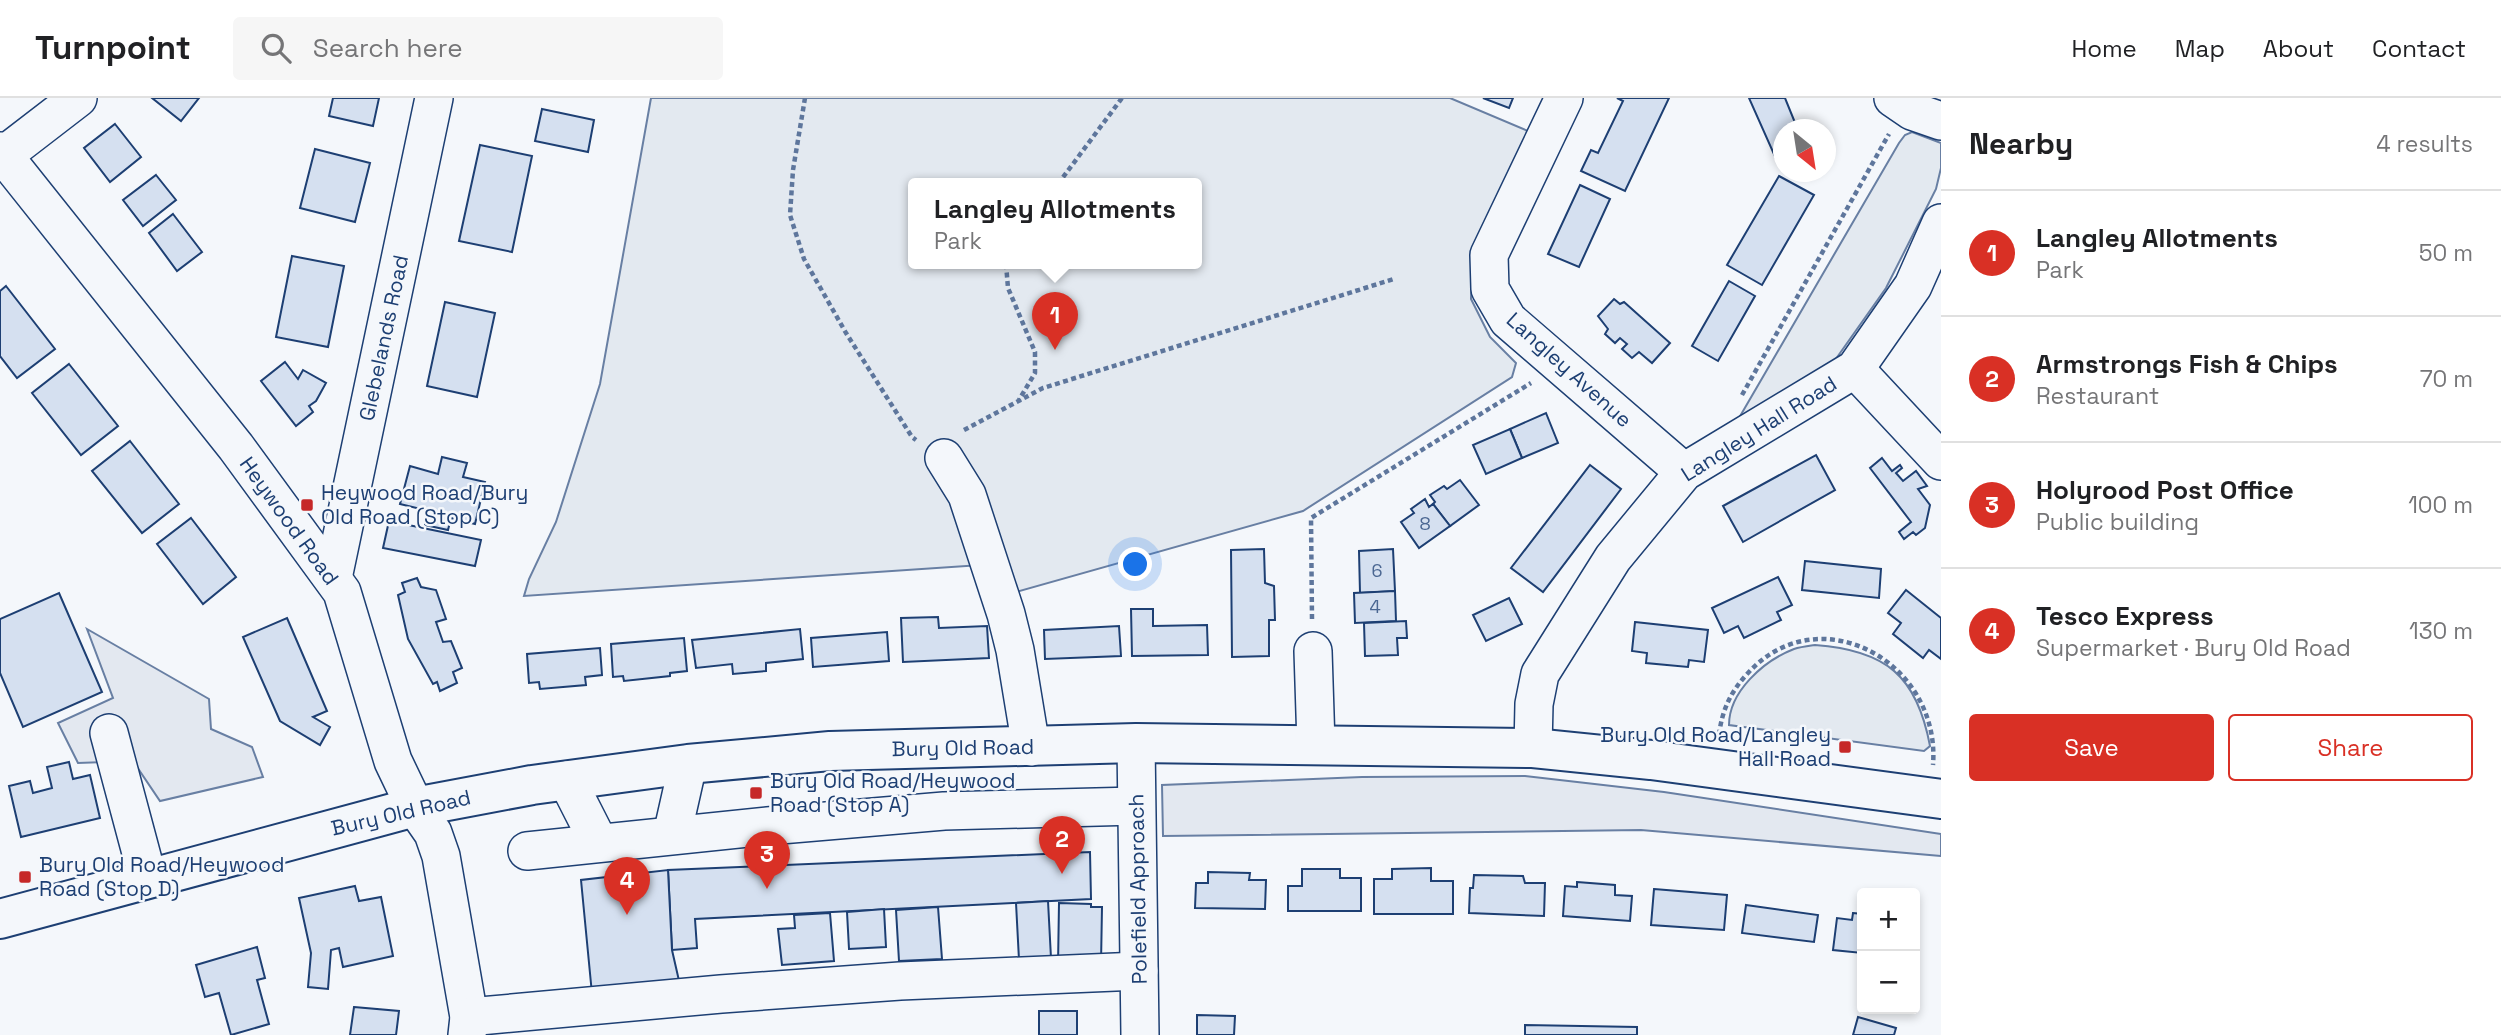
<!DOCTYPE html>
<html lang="en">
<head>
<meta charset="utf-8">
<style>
	:root { --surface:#fff; --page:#f6f6f6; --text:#202124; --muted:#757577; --line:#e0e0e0; --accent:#d93025 }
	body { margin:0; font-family:"Space Grotesk",sans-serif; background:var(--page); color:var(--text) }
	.controls { position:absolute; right:21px; bottom:21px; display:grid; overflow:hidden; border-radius:7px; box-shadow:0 4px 10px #0003 }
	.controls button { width:63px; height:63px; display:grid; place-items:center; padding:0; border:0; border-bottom:2px solid var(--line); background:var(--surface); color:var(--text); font:35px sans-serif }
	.compass { position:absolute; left:1773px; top:21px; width:63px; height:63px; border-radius:50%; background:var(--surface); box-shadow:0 4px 10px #0003; rotate:150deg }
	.you { position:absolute; left:1136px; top:467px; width:24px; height:24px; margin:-18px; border:5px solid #fff; border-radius:50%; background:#1a73e8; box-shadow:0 0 0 10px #1a73e833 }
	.badge { display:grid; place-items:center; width:46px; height:46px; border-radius:50%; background:var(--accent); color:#fff; font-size:23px; font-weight:700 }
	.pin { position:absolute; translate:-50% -58px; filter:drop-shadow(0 2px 4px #0008) }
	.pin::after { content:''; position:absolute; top:37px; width:24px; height:21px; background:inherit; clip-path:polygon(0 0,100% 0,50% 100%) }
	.popup { position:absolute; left:908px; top:80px; width:294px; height:91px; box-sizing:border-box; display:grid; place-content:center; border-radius:7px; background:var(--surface); filter:drop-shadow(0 2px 5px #0005); font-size:23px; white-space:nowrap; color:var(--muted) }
	.popup b { font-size:26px; color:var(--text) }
	.popup::after { content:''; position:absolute; left:50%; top:100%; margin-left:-14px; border:14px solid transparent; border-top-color:var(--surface) }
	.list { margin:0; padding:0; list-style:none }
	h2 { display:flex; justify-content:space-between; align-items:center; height:91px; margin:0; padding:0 28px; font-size:30px }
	h2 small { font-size:23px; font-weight:400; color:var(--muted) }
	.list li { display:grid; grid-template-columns:46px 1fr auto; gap:21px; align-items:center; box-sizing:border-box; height:126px; padding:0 28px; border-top:2px solid var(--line) }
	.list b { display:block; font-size:26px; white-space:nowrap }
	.list p { margin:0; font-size:23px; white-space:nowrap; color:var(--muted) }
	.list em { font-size:23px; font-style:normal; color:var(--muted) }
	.actions { display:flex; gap:14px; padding:21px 28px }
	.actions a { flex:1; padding:16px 0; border:2px solid var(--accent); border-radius:7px; text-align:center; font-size:24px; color:var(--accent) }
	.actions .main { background:var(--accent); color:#fff }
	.icon { flex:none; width:38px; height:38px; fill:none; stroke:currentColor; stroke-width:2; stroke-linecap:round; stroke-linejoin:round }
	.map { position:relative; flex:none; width:1941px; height:937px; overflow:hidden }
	header { display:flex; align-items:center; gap:42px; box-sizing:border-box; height:98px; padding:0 35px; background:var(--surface); border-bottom:2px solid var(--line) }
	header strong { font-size:33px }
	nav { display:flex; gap:38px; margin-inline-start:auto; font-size:24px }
	.search { width:490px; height:63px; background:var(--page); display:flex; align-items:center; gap:18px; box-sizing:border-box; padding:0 24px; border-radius:7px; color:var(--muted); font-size:26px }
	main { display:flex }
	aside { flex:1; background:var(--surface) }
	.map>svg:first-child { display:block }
</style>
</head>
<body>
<header>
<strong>Turnpoint</strong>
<div class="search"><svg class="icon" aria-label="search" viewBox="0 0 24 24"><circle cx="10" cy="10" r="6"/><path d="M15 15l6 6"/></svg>Search here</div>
<nav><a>Home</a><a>Map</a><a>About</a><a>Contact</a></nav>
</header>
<main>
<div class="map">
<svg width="1941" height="937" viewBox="0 0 1941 937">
	<rect width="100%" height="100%" fill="#f4f7fb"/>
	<g fill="#e3e9f0" stroke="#687fa3" stroke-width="2" fill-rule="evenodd">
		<path d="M651,0H1450L1528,33L1472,154L1471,201L1490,239L1516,265L1512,279L1303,413L1016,494L981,467L524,498L529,481L556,424L600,286ZM913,86H1197V166H913Z"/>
		<path d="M1912,34L1941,45V70L1936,91L1886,190L1833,265L1739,320L1899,45L1905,37Z"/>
		<path d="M1815,547C1886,552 1917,578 1930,648L1924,653L1729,627C1729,594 1763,563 1794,551C1800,549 1808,548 1815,547Z"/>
	</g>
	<g fill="#e3e8f0" stroke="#687fa3" stroke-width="2">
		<path d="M87,531L209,601L211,631L252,649L263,679L160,703L133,663L78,665L58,625L113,600Z"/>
		<path d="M1525,678L1664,694L1941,736V758L1641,732L1163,738L1162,687L1362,679Z"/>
	</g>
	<g fill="#d5e0f0" stroke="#1d3f73" stroke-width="2">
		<path d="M152,0H199L181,23Z"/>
		<path d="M333,0H379L373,28L329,18Z"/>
		<path d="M1483,0H1513L1509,10Z"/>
		<path d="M1617,0H1669L1625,93L1581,73L1591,52L1598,55L1623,3Z"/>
		<path d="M1749,0H1785L1798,32H1784V60L1777,63Z"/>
		<path d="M542,11L594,22L588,54L535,43Z"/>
		<path d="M115,26L141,59L110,84L84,50Z"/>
		<path d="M480,47L532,58L512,154L459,143Z"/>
		<path d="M315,51L370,65L355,124L300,110Z"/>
		<path d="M156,77L176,102L143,128L123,102Z"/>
		<path d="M1779,78L1814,97L1762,187L1727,167Z"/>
		<path d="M1580,87L1610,101L1579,169L1548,156Z"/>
		<path d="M173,116L202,154L177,173L149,135Z"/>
		<path d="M292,158L344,168L328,249L276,239Z"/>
		<path d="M1729,183L1755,198L1718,263L1692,248Z"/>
		<path d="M6,188L55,251L17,280L0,258V193Z"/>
		<path d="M1614,201L1620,206L1624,204L1670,245L1652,265L1639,254L1632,260L1622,251L1627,246L1620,240L1615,245L1605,236L1608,231L1598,218Z"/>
		<path d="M445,204L495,215L477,299L427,288Z"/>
		<path d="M285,264L298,281L303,272L326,285L316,303L309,308L313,314L296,328L261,283Z"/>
		<path d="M69,266L118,328L81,357L32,295Z"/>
		<path d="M1546,315L1558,345L1522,360L1510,331Z"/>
		<path d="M1510,331L1522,360L1486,376L1473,347Z"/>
		<path d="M130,343L179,406L142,435L92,373Z"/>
		<path d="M1816,357L1835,392L1743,444L1723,408Z"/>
		<path d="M442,359L467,365L463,379L485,384L475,426L451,420L448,432L425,427L429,413L400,406L410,368L438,376Z"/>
		<path d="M1882,360L1892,373L1900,367L1902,370L1896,375L1903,383L1916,373L1927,388L1918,391L1930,407L1925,430L1916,437L1913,434L1904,441L1899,434L1911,424L1870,370Z"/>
		<path d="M1590,367L1621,391L1543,494L1511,470Z"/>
		<path d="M1460,382L1479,407L1450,428L1433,406L1435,404L1430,397L1444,388L1447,391Z"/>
		<path d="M1425,401L1429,409L1433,406L1450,428L1419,450L1401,424L1414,415L1411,411Z"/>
		<path d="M191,420L236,479L203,506L157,446Z"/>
		<path d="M389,423L481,442L475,468L383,450Z"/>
		<path d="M1264,451L1265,485L1274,488L1275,522H1269V558L1232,559L1231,452Z"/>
		<path d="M1393,451L1395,493L1360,495L1359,453Z"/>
		<path d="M1805,463L1881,471L1879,500L1802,492Z"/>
		<path d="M1778,479L1792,507L1777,514L1781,522L1744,540L1738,528L1724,535L1712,510Z"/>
		<path d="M417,480L421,489L436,492L446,521L436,524L443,544L451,543L462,570L453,574L457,585L440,593L437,584L433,586L408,541L398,497L405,494L402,485Z"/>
		<path d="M1906,492L1941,520V561L1929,552L1923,560L1893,536L1901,525L1888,515Z"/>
		<path d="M1395,493L1396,523L1355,525L1354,495Z"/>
		<path d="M59,495L102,594L23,629L0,575V521Z"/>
		<path d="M1509,500L1522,526L1486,543L1473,517Z"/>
		<path d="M1131,511H1153V528L1207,527L1208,557L1132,558Z"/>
		<path d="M938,519L939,530L987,528L989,560L903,564L901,520Z"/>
		<path d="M287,520L327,613L313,619L330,629L320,647L280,623L243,539Z"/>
		<path d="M1406,523L1407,540H1397L1398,557L1365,558L1364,525Z"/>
		<path d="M1635,524L1708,532L1704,564L1689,562L1688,569L1646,565L1647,555L1632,553Z"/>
		<path d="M1119,528L1121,558L1045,561L1044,532Z"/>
		<path d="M800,531L803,561L766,565V573L733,576L732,566L696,570L692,542Z"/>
		<path d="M887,534L889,563L813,569L811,540Z"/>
		<path d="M684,540L687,573L670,575V578L624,583L623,578L613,579L611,546Z"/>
		<path d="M600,550L602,577L585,579L586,587L540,591L539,584L529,585L527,556Z"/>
		<path d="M69,664L73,681L90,677L100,720L21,739L9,688L30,683L33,695L52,690L47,669Z"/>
		<path d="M1090,754L1091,801L695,821L697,850L672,852L668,772Z"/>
		<path d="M1431,770V783H1453V816H1374V781H1392V771Z"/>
		<path d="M1302,771H1340V780H1361V813H1288V788H1302Z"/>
		<path d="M668,772L672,852L680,887L592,896L581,782Z"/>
		<path d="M1208,774L1250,775L1249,782H1266L1265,811L1195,810L1196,785H1208Z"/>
		<path d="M1474,777L1523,778L1525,785H1545L1544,818L1469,815L1470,790H1473Z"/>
		<path d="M1577,784L1615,787V797L1632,798L1630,823L1563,818L1565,788L1577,789Z"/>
		<path d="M355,788L359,803L381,799L393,858L343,869L339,850L331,852L328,891L308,889L311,855L299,800Z"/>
		<path d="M1654,791L1727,797L1724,832L1651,827Z"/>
		<path d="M1048,803L1051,860L1019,862L1016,805Z"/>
		<path d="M1059,805L1091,806V809H1102L1101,866L1058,868Z"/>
		<path d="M1746,807L1818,817L1814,844L1742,835Z"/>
		<path d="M938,809L942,861L899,863L896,812Z"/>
		<path d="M884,811L886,849L849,851L847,814Z"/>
		<path d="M830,815L834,863L782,867L778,831L795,830L794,817Z"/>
		<path d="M1853,815L1862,816V855L1833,852L1837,820L1852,822Z"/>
		<path d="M257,849L265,880L257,882L269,926L231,937L219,895L205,899L196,867Z"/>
		<path d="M354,909L399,913L396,937H350Z"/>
		<rect x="1039" y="913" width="38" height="24"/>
		<path d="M1197,917L1235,918L1234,937H1197Z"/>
		<path d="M1858,919L1896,930L1894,937H1853Z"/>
		<path d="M1525,927L1637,929V937H1525Z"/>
	</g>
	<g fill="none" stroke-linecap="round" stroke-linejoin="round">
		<defs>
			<g id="minor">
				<path d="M1564,0L1489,157L1490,191L1508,222L1684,374"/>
				<path d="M1893,0L1912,13L1941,23"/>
				<path d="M0,53L236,349L342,494L393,663L415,709L433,735L441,758L469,919L467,937"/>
				<path d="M4,57L78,0"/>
				<path d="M1855,271L1941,363"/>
				<path d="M944,360L967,397L1006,516L1015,552L1031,649"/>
				<path d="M333,480L434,0"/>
				<path d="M1313,553L1316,647"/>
				<path d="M109,635L148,781"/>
				<path d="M1136,645L1140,937"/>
				<path d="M1533,650L1534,606L1540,576L1613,460L1684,374L1855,271L1913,188L1941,125"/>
				<path d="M567,682L599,745"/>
				<path d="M672,737L688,666"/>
				<path d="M527,753L768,728L944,713L1136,708"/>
				<path d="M469,919L721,896L900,883L1139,873"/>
			</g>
			<path id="major" d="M0,821L415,709L532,687L688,666L830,653L1136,645L1533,650L1651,662L1941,701"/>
		</defs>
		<use href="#minor" stroke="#1d3f73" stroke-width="40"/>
		<use href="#major" stroke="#1d3f73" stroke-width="42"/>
		<g stroke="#5e769c" stroke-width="4.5" stroke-dasharray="5 3.5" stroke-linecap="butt">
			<path d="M805,0L793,72L790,117L804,161L846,235L912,339L916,342"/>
			<path d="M1058,86L1122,0"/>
			<path d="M1006,166L1008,190L1035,254V275L1019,302"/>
			<path d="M1742,297L1889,36"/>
			<path d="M964,332L1043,290L1394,181"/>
			<path d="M1312,521L1311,420L1531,285"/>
			<path d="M1719,637C1722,612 1731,593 1748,575C1819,497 1941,564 1933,667"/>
		</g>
		<use href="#minor" stroke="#f4f7fb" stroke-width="37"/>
		<use href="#major" stroke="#f4f7fb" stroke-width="38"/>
	</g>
	<g fill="#c62828" stroke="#f4f7fb" stroke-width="2.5">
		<rect x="300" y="400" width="14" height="14" rx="3.5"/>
		<rect x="1838" y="642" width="14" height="14" rx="3.5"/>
		<rect x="749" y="688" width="14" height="14" rx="3.5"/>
		<rect x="18" y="772" width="14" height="14" rx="3.5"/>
	</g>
	<g text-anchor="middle" stroke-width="5" stroke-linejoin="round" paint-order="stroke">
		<g font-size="18" fill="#4b6792">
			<text x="1425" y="432">8</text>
			<text x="1377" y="479">6</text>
			<text x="1375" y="515">4</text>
		</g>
		<g font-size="21" fill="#1d3f73" stroke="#f4f7fb">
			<text transform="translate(384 240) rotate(-78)" y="7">Glebelands Road</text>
			<text transform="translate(1569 272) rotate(42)" y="7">Langley Avenue</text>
			<text transform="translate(1759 331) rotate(-32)" y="7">Langley Hall Road</text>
			<text transform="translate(289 423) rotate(54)" y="7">Heywood Road</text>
			<text transform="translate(963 650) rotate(-1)" y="7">Bury Old Road</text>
			<text transform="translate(401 715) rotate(-13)" y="7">Bury Old Road</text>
			<text transform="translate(1138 791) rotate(-91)" y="7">Polefield Approach</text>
		</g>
		<g font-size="21" fill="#1d3f73" stroke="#f4f7fb" text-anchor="start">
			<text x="321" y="402">Heywood Road/Bury<tspan x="321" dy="24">Old Road (Stop C)</tspan></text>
			<text x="1831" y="644" text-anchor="end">Bury Old Road/Langley<tspan x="1831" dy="24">Hall Road</tspan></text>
			<text x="770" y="690">Bury Old Road/Heywood<tspan x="770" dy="24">Road (Stop A)</tspan></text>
			<text x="39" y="774">Bury Old Road/Heywood<tspan x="39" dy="24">Road (Stop D)</tspan></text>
		</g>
	</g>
</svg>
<div class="controls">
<button>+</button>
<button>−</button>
</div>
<svg class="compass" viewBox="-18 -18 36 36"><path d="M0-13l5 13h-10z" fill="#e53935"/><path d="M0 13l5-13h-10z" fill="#757577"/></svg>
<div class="you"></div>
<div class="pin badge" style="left:1055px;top:252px">1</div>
<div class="popup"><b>Langley Allotments</b>Park</div>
<div class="pin badge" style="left:1062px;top:776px">2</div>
<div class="pin badge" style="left:767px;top:791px">3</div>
<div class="pin badge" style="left:627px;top:817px">4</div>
</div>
<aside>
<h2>Nearby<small>4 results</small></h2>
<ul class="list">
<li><span class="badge">1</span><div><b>Langley Allotments</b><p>Park</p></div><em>50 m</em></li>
<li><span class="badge">2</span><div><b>Armstrongs Fish &amp; Chips</b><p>Restaurant</p></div><em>70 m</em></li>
<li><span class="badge">3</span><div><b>Holyrood Post Office</b><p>Public building</p></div><em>100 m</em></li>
<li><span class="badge">4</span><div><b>Tesco Express</b><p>Supermarket · Bury Old Road</p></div><em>130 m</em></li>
</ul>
<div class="actions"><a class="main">Save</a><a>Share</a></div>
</aside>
</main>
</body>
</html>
